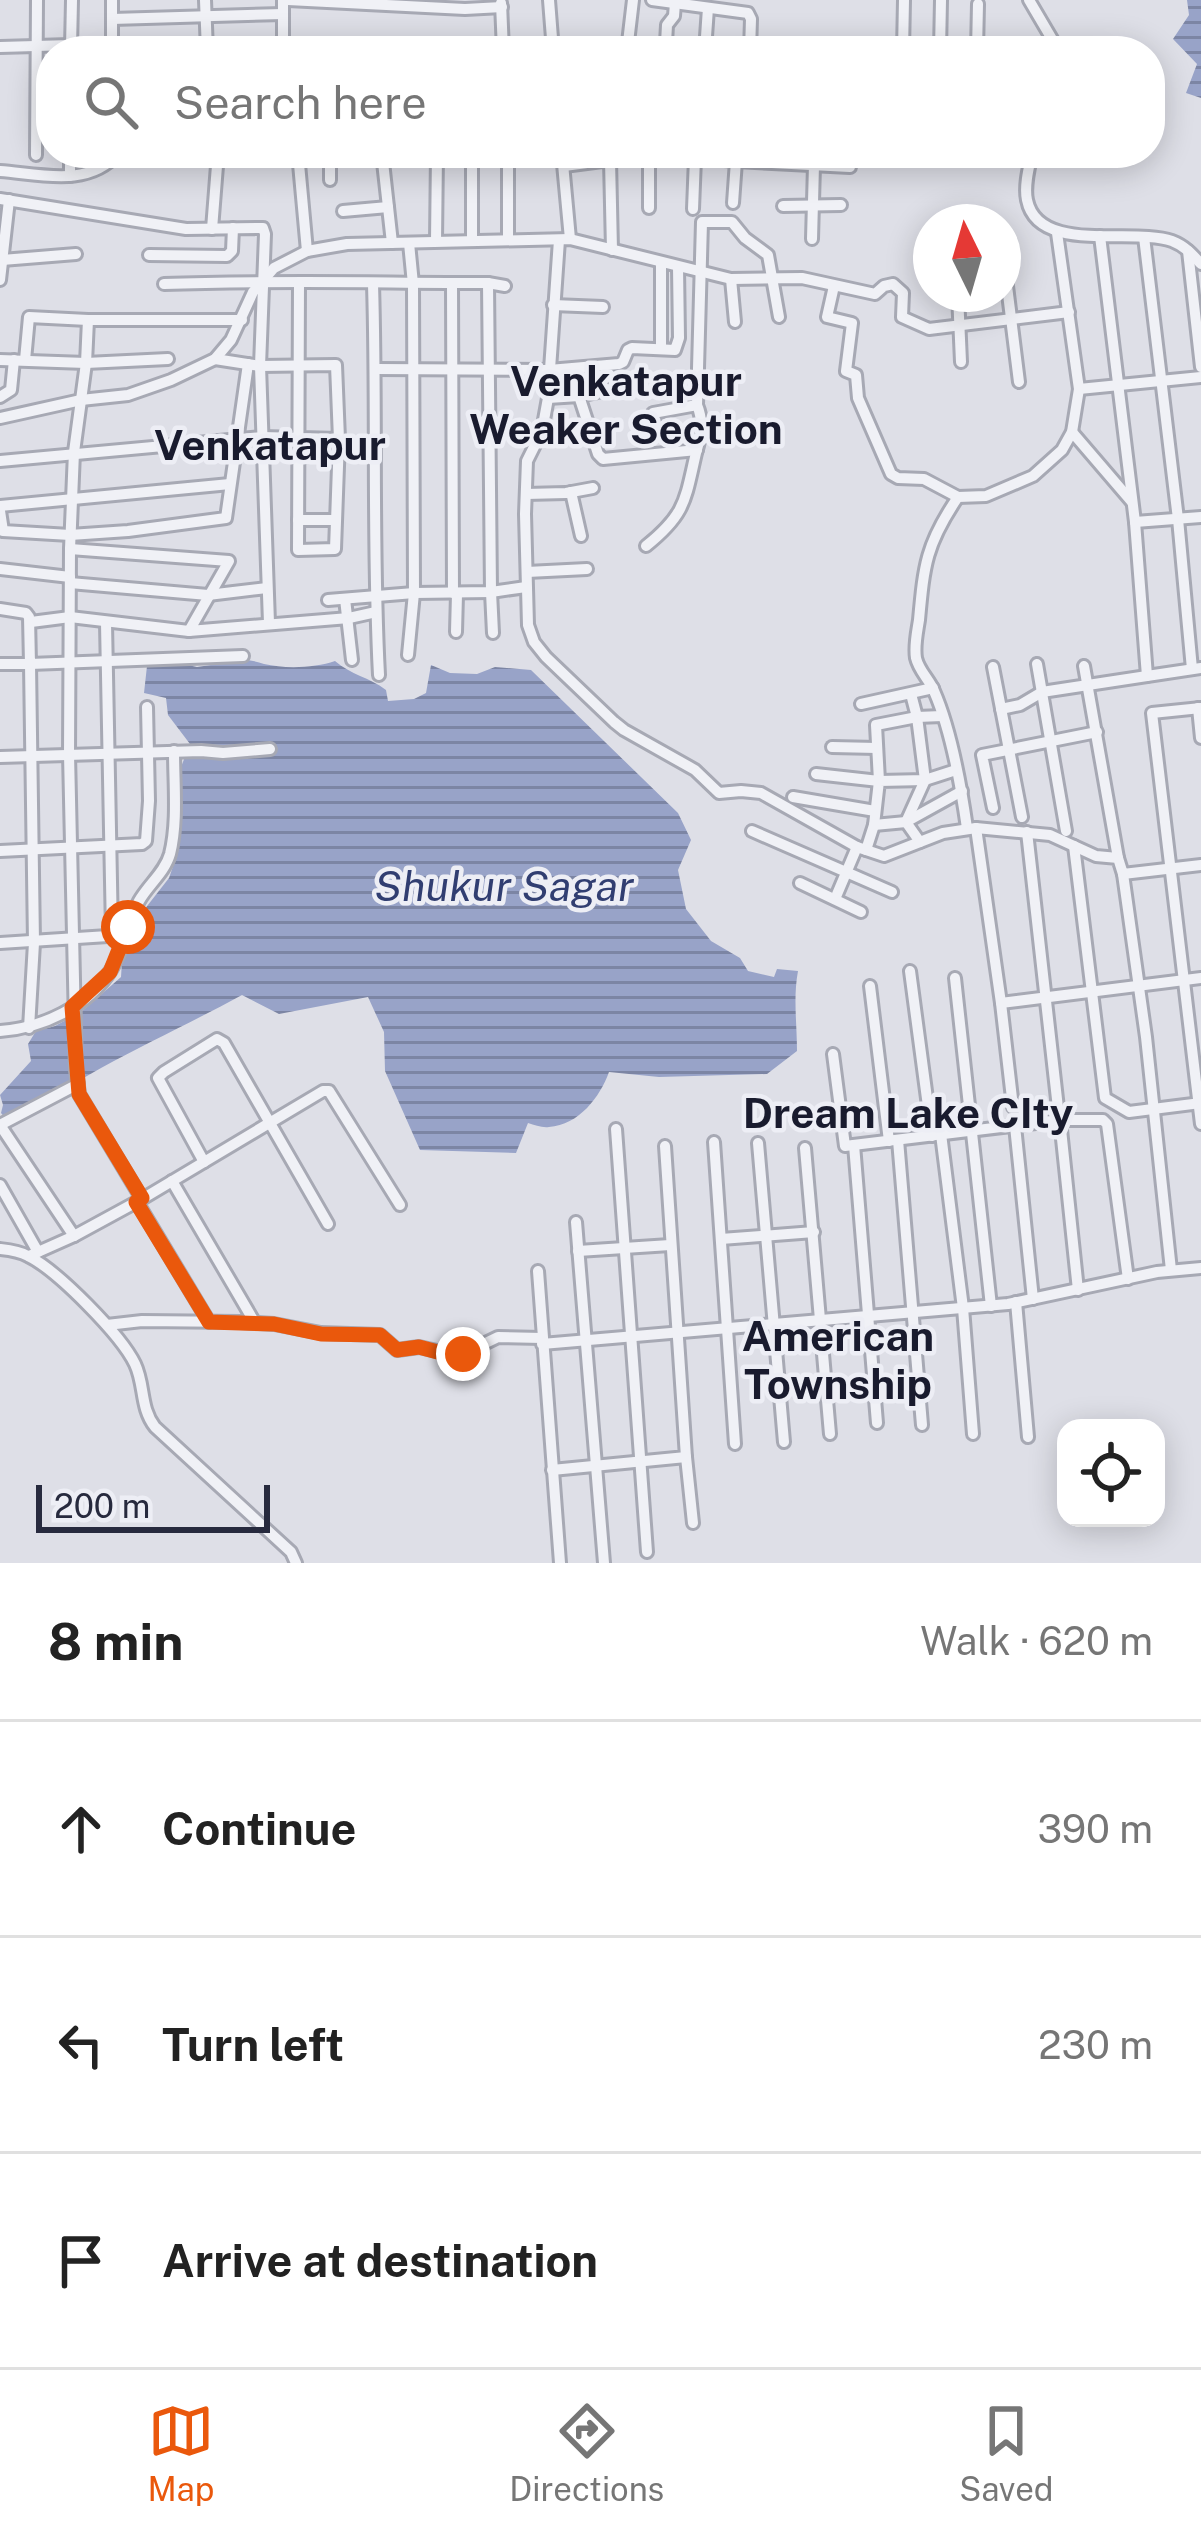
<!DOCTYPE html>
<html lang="en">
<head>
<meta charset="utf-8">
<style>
	:root { --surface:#fff; --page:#f2f2f2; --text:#222; --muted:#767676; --line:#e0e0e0; --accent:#ea580c }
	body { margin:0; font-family:"Public Sans",sans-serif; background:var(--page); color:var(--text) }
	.controls { position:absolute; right:36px; bottom:36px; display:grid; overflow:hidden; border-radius:24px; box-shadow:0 6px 30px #0003 }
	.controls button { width:108px; height:108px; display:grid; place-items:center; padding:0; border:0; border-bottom:3px solid var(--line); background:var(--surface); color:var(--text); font:60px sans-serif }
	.compass { position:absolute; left:913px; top:204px; width:108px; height:108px; border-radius:50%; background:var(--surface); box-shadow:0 6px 30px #0003; rotate:355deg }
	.scale { position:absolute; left:36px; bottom:30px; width:234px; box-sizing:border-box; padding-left:12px; border:6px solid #272a3e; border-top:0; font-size:33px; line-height:42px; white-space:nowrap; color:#272a3e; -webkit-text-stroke:9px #edeef5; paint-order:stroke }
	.stop { position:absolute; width:36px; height:36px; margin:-27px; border:9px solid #ea580c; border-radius:50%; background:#fff }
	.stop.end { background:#ea580c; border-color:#fff; box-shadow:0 3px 12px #0008 }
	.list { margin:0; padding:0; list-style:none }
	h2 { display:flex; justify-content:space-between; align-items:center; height:156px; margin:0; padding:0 48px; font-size:51px }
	h2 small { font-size:39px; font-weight:400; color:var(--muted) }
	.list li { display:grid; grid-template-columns:78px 1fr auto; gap:36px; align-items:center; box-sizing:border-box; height:216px; padding:0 48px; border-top:3px solid var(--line) }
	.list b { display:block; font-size:45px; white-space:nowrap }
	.list em { font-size:39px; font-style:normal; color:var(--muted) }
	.icon { flex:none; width:66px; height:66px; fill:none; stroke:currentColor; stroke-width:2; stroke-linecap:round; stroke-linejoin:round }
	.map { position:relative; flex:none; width:1201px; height:1563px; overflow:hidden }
	.search { position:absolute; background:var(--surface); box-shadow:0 6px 30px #0003; left:36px; right:36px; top:36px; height:132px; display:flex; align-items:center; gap:30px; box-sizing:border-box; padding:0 42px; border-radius:48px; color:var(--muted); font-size:45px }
	.sheet { height:804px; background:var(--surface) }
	nav { display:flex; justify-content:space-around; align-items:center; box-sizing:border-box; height:168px; border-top:3px solid var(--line); background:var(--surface); font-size:33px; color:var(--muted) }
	nav a { display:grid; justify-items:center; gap:6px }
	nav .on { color:var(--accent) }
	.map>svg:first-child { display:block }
</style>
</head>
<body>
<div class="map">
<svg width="1201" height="1563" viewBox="0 0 1201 1563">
	<defs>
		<pattern id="water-rules" width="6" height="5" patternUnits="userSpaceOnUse" patternTransform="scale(3)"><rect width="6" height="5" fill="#98a3c8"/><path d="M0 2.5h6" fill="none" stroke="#7c85a4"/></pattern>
	</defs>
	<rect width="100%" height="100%" fill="#dedfe7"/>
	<g fill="url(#water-rules)">
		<path d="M1187,0H1201V98L1186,93L1197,64L1173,39L1189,15Z"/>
		<path d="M245,660C251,660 258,662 264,664C285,669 315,668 335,661C351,675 369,677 386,690L388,701L414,699L426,693L431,665L450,673L477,674L495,667L531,670L678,813L691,840L678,870L686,909L711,941L740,958L748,971L774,977L777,969L798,971C793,998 797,1023 797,1051L767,1074L659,1077L609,1072C600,1097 579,1125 549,1127C542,1128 535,1125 528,1123L516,1153L420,1150L385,1071L384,1032L368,997L279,1014L242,995C163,1038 78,1073 7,1129V1120L1,1113L3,1105L0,1095L31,1061L28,1044L36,1031L55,1026L81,1012L121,977L122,961L134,930L144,910L169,878L179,849L181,767L190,744L168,715L166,698L144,693L147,666L174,662L197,667Z"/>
	</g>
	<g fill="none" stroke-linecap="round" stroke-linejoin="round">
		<defs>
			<g id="minor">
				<path d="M205,0L207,51"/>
				<path d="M288,0L465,9L502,7"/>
				<path d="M549,0L553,51"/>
				<path d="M652,0L748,13L751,19L750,51"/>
				<path d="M1029,0L1059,51"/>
				<path d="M501,3L503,51"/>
				<path d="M112,19L283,14"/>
				<path d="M666,43L667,25L674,16L675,3"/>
				<path d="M0,47L71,45"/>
				<path d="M71,48L72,0"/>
				<path d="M112,51V0"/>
				<path d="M283,51V0"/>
				<path d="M627,51L633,0"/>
				<path d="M705,51L708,8"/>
				<path d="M903,51L904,0"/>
				<path d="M940,51L941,0"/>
				<path d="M977,51L978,4"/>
				<path d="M298,153L307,251"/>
				<path d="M382,153L392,243"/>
				<path d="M508,153V240"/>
				<path d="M562,153L570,239"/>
				<path d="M643,153L736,161L733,203"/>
				<path d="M903,153V159L933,160L939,153"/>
				<path d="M1032,153C1029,167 1024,186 1027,200C1038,255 1134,227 1172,241C1185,246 1192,254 1201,264"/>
				<path d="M36,155L37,0"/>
				<path d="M736,161L850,167"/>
				<path d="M564,166L610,160L612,250"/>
				<path d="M0,171C40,174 89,188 118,153"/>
				<path d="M70,176V153"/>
				<path d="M330,180V153"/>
				<path d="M0,199L186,229L263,228L265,234L260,366L269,623"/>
				<path d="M783,206L841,205"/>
				<path d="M649,208V154"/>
				<path d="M693,209L695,158"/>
				<path d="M343,211L388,207"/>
				<path d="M212,229L218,153"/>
				<path d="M1100,236L1135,522L1147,676L1201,668"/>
				<path d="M1144,237L1178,519L1192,669"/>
				<path d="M812,239L814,165"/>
				<path d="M559,240L548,398L542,431L527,461L525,514L528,625L534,642L546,657L614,722L624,730L695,770L719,793L741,791L761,793L857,847L884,856L943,833L976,828L1050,835L1096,856L1118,858L1123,874L1201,865"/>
				<path d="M436,241L437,153"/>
				<path d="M472,241V153"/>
				<path d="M1188,251L1201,367"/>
				<path d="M1003,254L1019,382"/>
				<path d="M149,255L227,256L232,251L233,228"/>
				<path d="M2,260L76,254"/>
				<path d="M661,263V349"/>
				<path d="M731,279L735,322"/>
				<path d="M0,280L9,200"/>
				<path d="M452,283L453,593"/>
				<path d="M488,283L491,592L493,633"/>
				<path d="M164,284C272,280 380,283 488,283L505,286"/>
				<path d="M373,284C377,414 372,545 379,675"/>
				<path d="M834,286L827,317L852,323L846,371L856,375L858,398L891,474L898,478L924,479L958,497L986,496L1033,476L1062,450L1072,432L1079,389L1057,233"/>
				<path d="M958,294L961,362"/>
				<path d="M553,305L603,307"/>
				<path d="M215,359L260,366L336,365L339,439"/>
				<path d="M0,360L86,363L168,359"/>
				<path d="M25,360L29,317L88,320"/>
				<path d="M376,369L549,370L619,364L623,362L628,350L632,348L675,350L679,338L678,267"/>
				<path d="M1079,389L1201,377"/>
				<path d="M579,396L636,384"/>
				<path d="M0,397L11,390L14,360"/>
				<path d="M548,398L579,396L598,454L603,459L697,450"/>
				<path d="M0,418L81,400L128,395L171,380L215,359L231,340L253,292L274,268L307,251L347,244L570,239L731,279L802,278L875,294L884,286L893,284L903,293L902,317L929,329L1069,312"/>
				<path d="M1072,432L1132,502"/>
				<path d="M657,433L653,413L697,405"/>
				<path d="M0,461L262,437L339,439L335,549L298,550L299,284"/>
				<path d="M571,492L581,536"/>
				<path d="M526,494L566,493L593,488"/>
				<path d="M958,497C926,544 924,565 919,620C917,633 914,645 916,658C919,671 929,679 934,691C951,730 961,786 967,828"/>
				<path d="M0,506L230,484"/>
				<path d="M0,511L3,531L70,535L128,531L226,518L248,364"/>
				<path d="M298,520H336"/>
				<path d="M1135,522L1201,517"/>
				<path d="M646,546C686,514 685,500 696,453C701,436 704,422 697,405L702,222H732L745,238L768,255L779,317"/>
				<path d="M70,549L229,561L189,631L349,618L376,612"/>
				<path d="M0,569L70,577"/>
				<path d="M527,572L587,569"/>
				<path d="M70,583L208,595L267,588"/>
				<path d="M345,599L352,660"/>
				<path d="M328,600L414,593L491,592L526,587"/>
				<path d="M0,609L26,613L29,617L30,664L243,656"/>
				<path d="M31,622L70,617L189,631"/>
				<path d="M456,632L457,594"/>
				<path d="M408,655L414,593L413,284L409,243"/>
				<path d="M0,664H30L34,943L29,1028"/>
				<path d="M1037,664L1066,831"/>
				<path d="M1084,666L1118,858"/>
				<path d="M993,667L1022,817"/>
				<path d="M911,694L917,717L925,780L906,822L920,842"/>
				<path d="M861,704L933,688"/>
				<path d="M1198,708L1201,738"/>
				<path d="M1201,708L1152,713L1201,1124"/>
				<path d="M1001,709L1020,705L1042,692L1147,676"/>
				<path d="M832,747L877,748"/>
				<path d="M0,757L201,751L223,753L270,749"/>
				<path d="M816,774L879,781L876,725L917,717L942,716"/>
				<path d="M793,797L875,811"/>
				<path d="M993,808L982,755L1097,732"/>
				<path d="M874,825L906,822L962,791"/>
				<path d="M976,828L1001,1003L1013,1107"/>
				<path d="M752,831L892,892"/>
				<path d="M1027,832L1058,1108"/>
				<path d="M1074,846L1105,1098L1129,1112L1201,1103"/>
				<path d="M866,850L874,825L879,781L925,780L956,770"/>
				<path d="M0,851L142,844L146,841L149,801L147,707"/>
				<path d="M1123,874L1146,1037L1171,1270"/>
				<path d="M800,883L861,912"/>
				<path d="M835,899L857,847"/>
				<path d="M0,943L108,936L112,933L106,623"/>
				<path d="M910,971L932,1136"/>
				<path d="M955,978L991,1306"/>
				<path d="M870,986L889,1141"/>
				<path d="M1001,1003L1201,978"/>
				<path d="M0,1031C42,1028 88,1007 111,970C124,949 127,923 139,901C148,885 165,872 170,854C178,822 174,785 174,751"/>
				<path d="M833,1054L845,1146L1060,1120H1103L1107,1124L1128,1279"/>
				<path d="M1060,1120L1078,1290"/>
				<path d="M0,1125L74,1236"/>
				<path d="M0,1125L78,1084"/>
				<path d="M1015,1126L1033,1299"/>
				<path d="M616,1129L647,1552"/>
				<path d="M941,1134L963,1308L973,1434"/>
				<path d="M898,1140L922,1425"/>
				<path d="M714,1142L735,1444"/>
				<path d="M758,1143L784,1442"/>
				<path d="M854,1145L877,1423"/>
				<path d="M805,1148L830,1434"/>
				<path d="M204,1162L158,1078L164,1072L217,1039L224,1043L328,1224"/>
				<path d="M172,1181L255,1323"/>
				<path d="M0,1185L38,1252"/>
				<path d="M142,1199L323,1091H329L400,1205"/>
				<path d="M137,1202L209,1322"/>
				<path d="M576,1222L604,1563"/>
				<path d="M721,1239L814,1232"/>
				<path d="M0,1249C9,1250 19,1251 28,1256C57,1270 121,1335 135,1364C145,1385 140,1408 155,1427L291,1552L296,1563"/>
				<path d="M578,1251L670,1245"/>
				<path d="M29,1256L74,1236L142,1199L79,1094L76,1070L69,754L70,549L74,452L86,363L88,320H242"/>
				<path d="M538,1271L560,1563"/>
				<path d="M1016,1302L1028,1437"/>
				<path d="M107,1325L142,1321L240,1322L274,1324L321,1333L380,1335L397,1350L419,1347L455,1355L463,1354L498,1337L542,1338"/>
				<path d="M542,1344L1008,1304L1157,1272L1201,1268"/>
				<path d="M686,1457L693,1523"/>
				<path d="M552,1470L686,1457L665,1146"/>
			</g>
		</defs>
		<use href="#minor" stroke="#a7a9b4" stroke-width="16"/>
		<use href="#minor" stroke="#f0f1f6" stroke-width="10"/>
	</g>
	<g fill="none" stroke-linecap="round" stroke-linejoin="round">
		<path stroke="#ea580c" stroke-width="15" d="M128,927L110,972L72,1007L79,1094L142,1198L136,1202L209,1322L274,1324L321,1334L380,1335L397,1350L419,1347L445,1354H463"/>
	</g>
	<g text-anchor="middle" stroke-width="9" stroke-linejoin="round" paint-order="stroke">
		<g font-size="42" font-weight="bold" fill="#191b2e" stroke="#edeef5">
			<text x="626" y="396">Venkatapur<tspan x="626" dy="48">Weaker Section</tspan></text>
			<text x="270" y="460">Venkatapur</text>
			<text x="908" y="1128">Dream Lake CIty</text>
			<text x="838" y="1351">American<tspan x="838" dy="48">Township</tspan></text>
		</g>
		<g font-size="42" font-style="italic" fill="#313e71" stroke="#edeef5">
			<text x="504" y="901">Shukur Sagar</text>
		</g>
	</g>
</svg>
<div class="controls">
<button><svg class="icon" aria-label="locate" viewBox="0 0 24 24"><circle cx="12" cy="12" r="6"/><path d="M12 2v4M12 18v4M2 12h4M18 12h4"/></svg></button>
</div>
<svg class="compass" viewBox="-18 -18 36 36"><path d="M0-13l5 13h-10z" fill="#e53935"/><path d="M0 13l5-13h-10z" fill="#767676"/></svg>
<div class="scale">200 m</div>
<div class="stop" style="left:128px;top:927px"></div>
<div class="stop end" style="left:463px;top:1354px"></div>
<div class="search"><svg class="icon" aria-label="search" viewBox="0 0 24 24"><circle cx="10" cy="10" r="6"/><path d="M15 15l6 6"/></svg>Search here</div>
</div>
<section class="sheet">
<h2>8 min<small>Walk · 620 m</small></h2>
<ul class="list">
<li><svg class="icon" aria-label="ahead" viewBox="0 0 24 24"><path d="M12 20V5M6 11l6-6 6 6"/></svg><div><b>Continue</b></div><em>390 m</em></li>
<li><svg class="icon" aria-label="left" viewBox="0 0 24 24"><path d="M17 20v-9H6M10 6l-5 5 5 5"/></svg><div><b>Turn left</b></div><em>230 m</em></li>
<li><svg class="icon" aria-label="arrive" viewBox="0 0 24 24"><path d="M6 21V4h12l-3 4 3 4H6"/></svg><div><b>Arrive at destination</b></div></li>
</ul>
</section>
<nav>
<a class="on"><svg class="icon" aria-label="map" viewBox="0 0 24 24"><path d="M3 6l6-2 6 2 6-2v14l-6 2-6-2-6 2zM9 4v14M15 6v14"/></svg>Map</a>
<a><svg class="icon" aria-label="directions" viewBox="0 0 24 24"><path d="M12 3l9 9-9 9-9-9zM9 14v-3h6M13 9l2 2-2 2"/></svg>Directions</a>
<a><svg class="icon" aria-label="saved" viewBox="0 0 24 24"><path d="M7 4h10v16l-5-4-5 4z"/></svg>Saved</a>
</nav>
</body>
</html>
